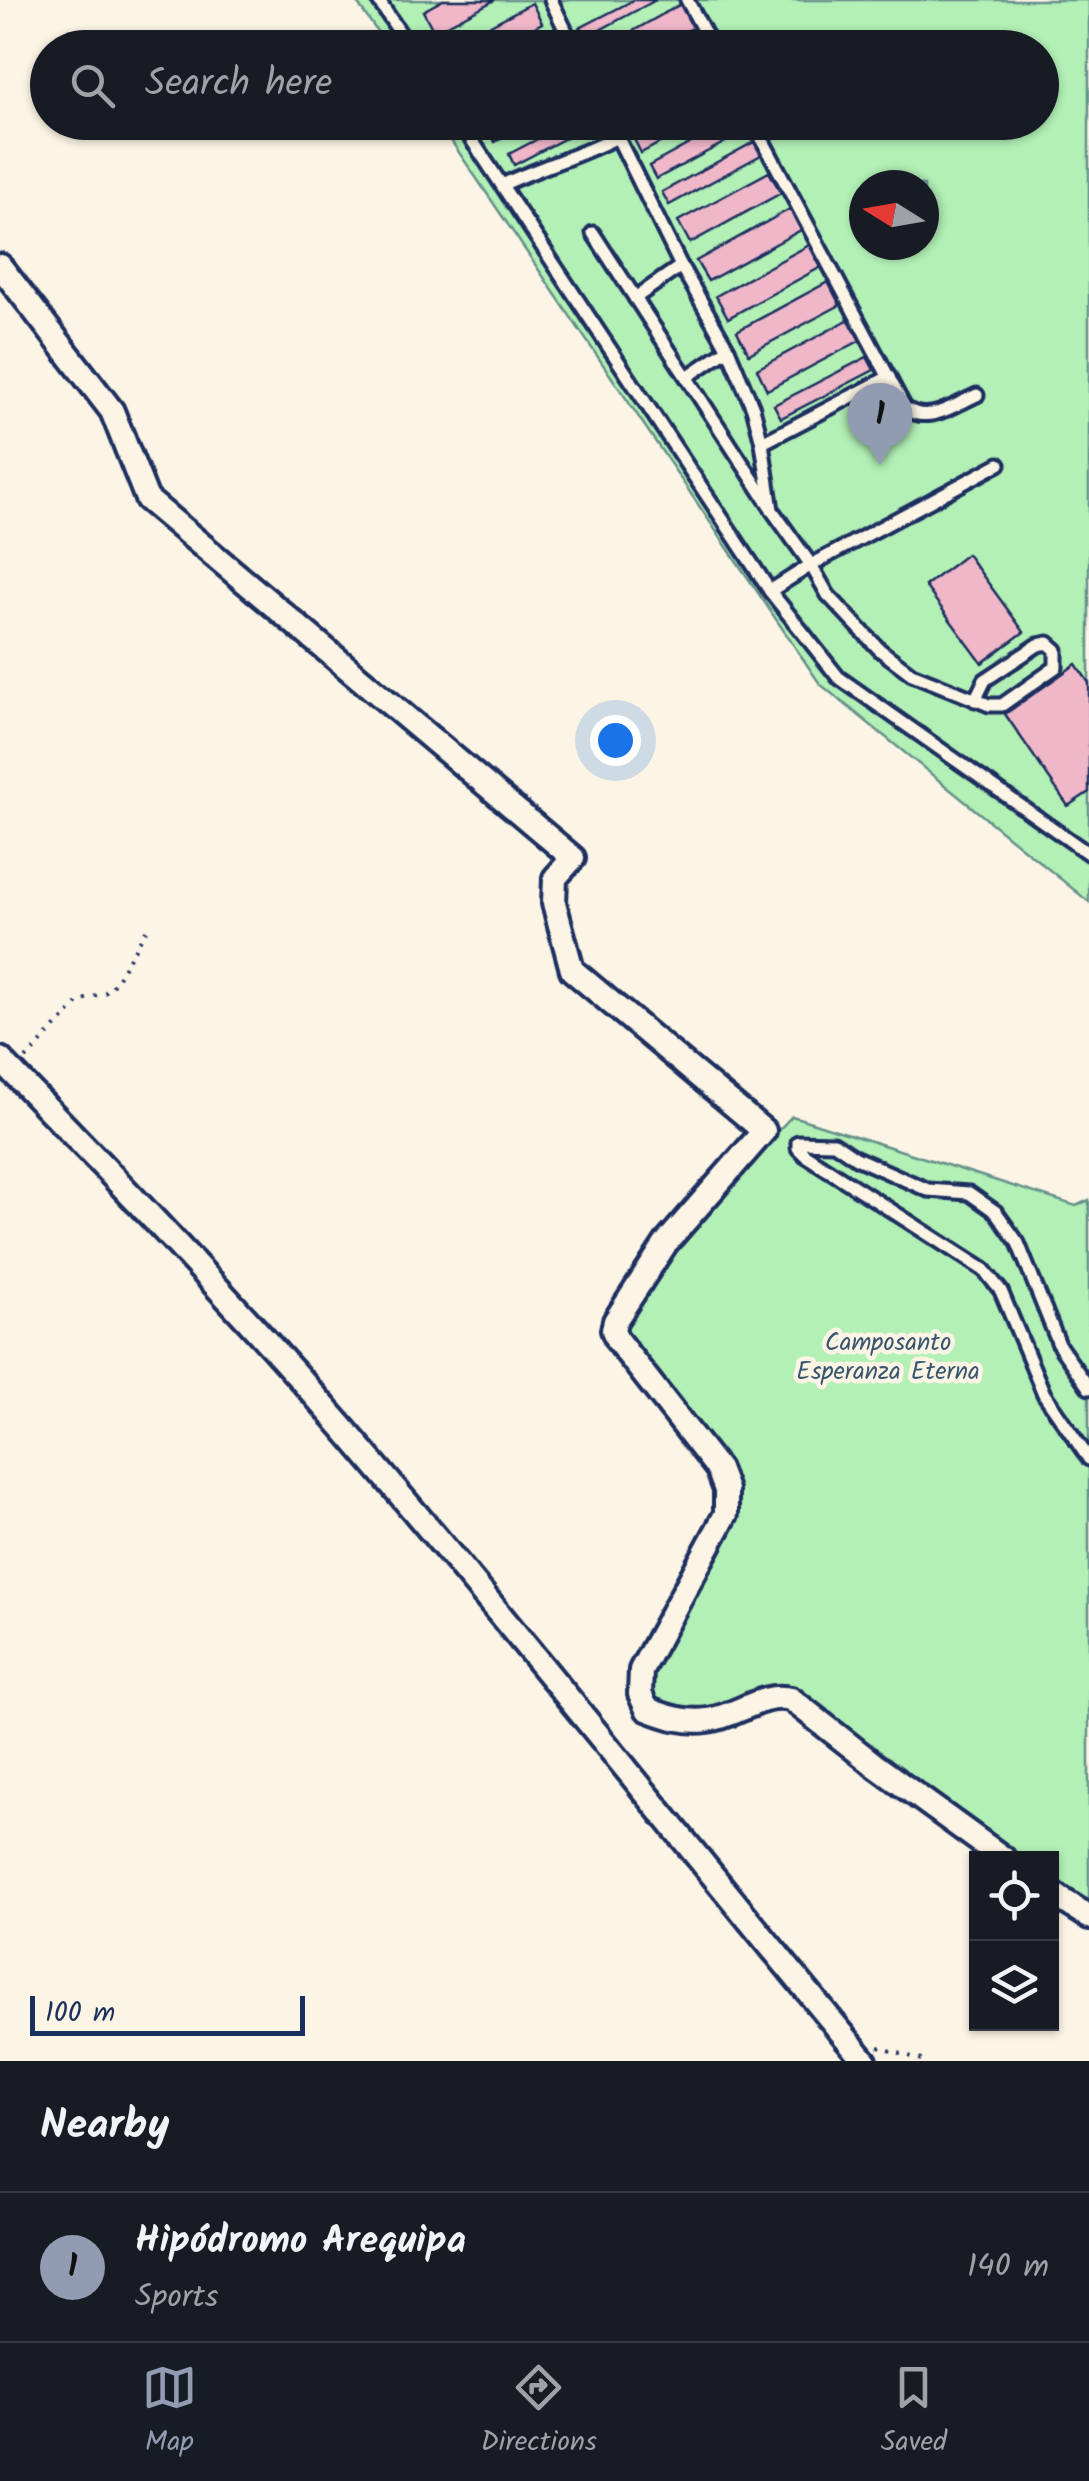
<!DOCTYPE html>
<html lang="en">
<head>
<meta charset="utf-8">
<style>
	:root { --surface:#171b24; --page:#20242c; --text:#f1f3f6; --muted:#9ea1a6; --line:#363941; --accent:#919bb2 }
	body { margin:0; font-family:Kalam,sans-serif; background:var(--page); color:var(--text) }
	.controls { position:absolute; right:30px; bottom:30px; display:grid; overflow:hidden; border-radius:0px; box-shadow:0 2px 8px #0004 }
	.controls button { width:90px; height:90px; display:grid; place-items:center; padding:0; border:0; border-bottom:2px solid var(--line); background:var(--surface); color:var(--text); font:50px sans-serif }
	.compass { position:absolute; left:849px; top:170px; width:90px; height:90px; border-radius:50%; background:var(--surface); box-shadow:0 2px 8px #0004; rotate:281deg }
	.scale { position:absolute; left:30px; bottom:25px; width:275px; box-sizing:border-box; padding-left:10px; border:5px solid #1b2f5e; border-top:0; font-size:28px; line-height:35px; white-space:nowrap; color:#1b2f5e; -webkit-text-stroke:8px #fcf5e5; paint-order:stroke }
	.you { position:absolute; left:615px; top:740px; width:35px; height:35px; margin:-25px; border:8px solid #fff; border-radius:50%; background:#1a73e8; box-shadow:0 0 0 15px #1a73e833 }
	.badge { display:grid; place-items:center; width:65px; height:65px; border-radius:50%; background:var(--accent); color:#111; font-size:32px; font-weight:700 }
	.pin { position:absolute; translate:-50% -82px; filter:drop-shadow(0 2px 5px #0008) }
	.pin::after { content:''; position:absolute; top:52px; width:35px; height:30px; background:inherit; clip-path:polygon(0 0,100% 0,50% 100%) }
	.list { margin:0; padding:0; list-style:none }
	h2 { display:flex; justify-content:space-between; align-items:center; height:130px; margin:0; padding:0 40px; font-size:42px }
	h2 small { font-size:32px; font-weight:400; color:var(--muted) }
	.list li { display:grid; grid-template-columns:65px 1fr auto; gap:30px; align-items:center; box-sizing:border-box; height:150px; padding:0 40px; border-top:2px solid var(--line) }
	.list b { display:block; font-size:38px; white-space:nowrap }
	.list p { margin:0; font-size:32px; white-space:nowrap; color:var(--muted) }
	.list em { font-size:32px; font-style:normal; color:var(--muted) }
	.icon { flex:none; width:55px; height:55px; fill:none; stroke:currentColor; stroke-width:2; stroke-linecap:round; stroke-linejoin:round }
	.map { position:relative; flex:none; width:1089px; height:2061px; overflow:hidden }
	.search { position:absolute; background:var(--surface); box-shadow:0 2px 8px #0004; left:30px; right:30px; top:30px; height:110px; display:flex; align-items:center; gap:25px; box-sizing:border-box; padding:0 35px; border-radius:55px; color:var(--muted); font-size:38px }
	.sheet { height:280px; background:var(--surface) }
	nav { display:flex; justify-content:space-around; align-items:center; box-sizing:border-box; height:140px; border-top:2px solid var(--line); background:var(--surface); font-size:28px; color:var(--muted) }
	nav a { display:grid; justify-items:center; gap:5px }
	nav .on { color:var(--accent) }
	.map>svg:first-child { display:block }
</style>
</head>
<body>
<div class="map">
<svg width="1089" height="2061" viewBox="0 0 1089 2061">
	<rect width="100%" height="100%" fill="#fcf5e5"/>
	<filter id="ink" filterUnits="userSpaceOnUse"><feTurbulence type="fractalNoise" baseFrequency=".01" numOctaves="2"/><feDisplacementMap in="SourceGraphic" scale="20" xChannelSelector="R" yChannelSelector="G"/><feConvolveMatrix kernelMatrix="1 2 1 2 8 2 1 2 1" color-interpolation-filters="sRGB"/></filter>
	<g filter="url(#ink)">
		<g fill="#b2f0b6" stroke="#66908a" stroke-width="2.5" fill-rule="evenodd">
			<path d="M355,0H1089V902L820,684L439,123L1042,122V48L388,47ZM864,185H924V245H864Z"/>
			<path d="M792,1116L1076,1206L1089,1200V1907L1052,1882V1858H1018L870,1756L791,1690C772,1694 753,1697 735,1702C699,1710 673,1724 644,1691L645,1671L735,1507L623,1335L622,1323L690,1224Z"/>
		</g>
		<g fill="#f0b7c9" stroke="#1b2f5e" stroke-width="2.5">
			<path d="M443,0H495L434,32L423,11Z"/>
			<path d="M634,0H656L579,41L574,31Z"/>
			<path d="M532,3L542,23L496,48H447Z"/>
			<path d="M681,4L694,27L657,48H603Z"/>
			<path d="M485,122H531L495,142Z"/>
			<path d="M570,122H596L514,165L509,154Z"/>
			<path d="M647,122H699L641,153L630,131Z"/>
			<path d="M729,122H741L746,131L656,179L649,166Z"/>
			<path d="M754,142L761,155L669,205L662,192Z"/>
			<path d="M769,172L781,193L690,243L678,221Z"/>
			<path d="M790,209L801,230L708,281L696,261Z"/>
			<path d="M811,244L823,266L728,318L716,296Z"/>
			<path d="M828,282L840,305L749,354L737,331Z"/>
			<path d="M850,319L861,340L767,390L757,369Z"/>
			<path d="M867,357L874,370L781,418L774,405Z"/>
			<path d="M967,554L1024,632L982,663L925,586Z"/>
			<path d="M1076,664L1089,683V792L1068,806L1005,714Z"/>
		</g>
		<g fill="none" stroke-linecap="round" stroke-linejoin="round">
			<defs>
				<g id="service">
					<path d="M378,0L410,48"/>
					<path d="M551,0L574,48"/>
					<path d="M687,0L713,48"/>
					<path d="M460,122L770,591L838,677L1089,854"/>
					<path d="M610,122L681,266L728,349L753,408L762,443L772,510L811,565L828,595L880,650L912,674L989,705H1002L1056,667V650L1048,643L1038,645L985,680L975,700"/>
					<path d="M753,122L905,408C928,425 954,405 977,395"/>
					<path d="M502,185C540,167 580,156 617,137"/>
					<path d="M593,233L770,506"/>
					<path d="M635,298L681,266"/>
					<path d="M687,377L728,349"/>
					<path d="M762,443L889,377"/>
					<path d="M770,591L811,565L999,464"/>
					<path d="M1089,1388L1060,1347L1018,1243L996,1212L969,1193L928,1190L856,1158L834,1143L798,1142V1148L805,1155L984,1270L1001,1291L1044,1394L1089,1459"/>
				</g>
				<g id="minor">
					<path d="M0,266L112,411L147,499L573,858L555,878L554,903L572,970L764,1131L666,1243L615,1321L613,1330L617,1340L718,1469L726,1490V1514L641,1670L640,1694L647,1709C667,1717 686,1723 708,1720C738,1716 762,1692 791,1699L876,1766L1003,1858"/>
					<path d="M0,1059C117,1180 235,1303 345,1430C523,1637 691,1852 865,2061"/>
					<path d="M1052,1893L1089,1917"/>
				</g>
			</defs>
			<use href="#service" stroke="#1b2f5e" stroke-width="19"/>
			<use href="#minor" stroke="#1b2f5e" stroke-width="30"/>
			<g stroke="#1b2f5e" stroke-width="4" stroke-dasharray="2.5 8" stroke-linecap="butt">
				<path d="M26,1059L80,1001L106,992L114,984L148,927"/>
				<path d="M879,2047L925,2061"/>
			</g>
			<use href="#service" stroke="#fcf5e5" stroke-width="11"/>
			<use href="#minor" stroke="#fcf5e5" stroke-width="22"/>
		</g>
	</g>
	<g text-anchor="middle" stroke-width="9" stroke-linejoin="round" paint-order="stroke">
		<g font-size="25" fill="#395670" stroke="#fcf5e5">
			<text x="888" y="1350">Camposanto<tspan x="888" dy="29">Esperanza Eterna</tspan></text>
		</g>
	</g>
</svg>
<div class="controls">
<button><svg class="icon" aria-label="locate" viewBox="0 0 24 24"><circle cx="12" cy="12" r="6"/><path d="M12 2v4M12 18v4M2 12h4M18 12h4"/></svg></button>
<button><svg class="icon" aria-label="layers" viewBox="0 0 24 24"><path d="M12 4l9 5-9 5-9-5zM3 14l9 5 9-5"/></svg></button>
</div>
<svg class="compass" viewBox="-18 -18 36 36"><path d="M0-13l5 13h-10z" fill="#e53935"/><path d="M0 13l5-13h-10z" fill="#9ea1a6"/></svg>
<div class="scale">100 m</div>
<div class="you"></div>
<div class="pin badge" style="left:880px;top:465px">1</div>
<div class="search"><svg class="icon" aria-label="search" viewBox="0 0 24 24"><circle cx="10" cy="10" r="6"/><path d="M15 15l6 6"/></svg>Search here</div>
</div>
<section class="sheet">
<h2>Nearby<small></small></h2>
<ul class="list">
<li><span class="badge">1</span><div><b>Hipódromo Arequipa</b><p>Sports</p></div><em>140 m</em></li>
</ul>
</section>
<nav>
<a class="on"><svg class="icon" aria-label="map" viewBox="0 0 24 24"><path d="M3 6l6-2 6 2 6-2v14l-6 2-6-2-6 2zM9 4v14M15 6v14"/></svg>Map</a>
<a><svg class="icon" aria-label="directions" viewBox="0 0 24 24"><path d="M12 3l9 9-9 9-9-9zM9 14v-3h6M13 9l2 2-2 2"/></svg>Directions</a>
<a><svg class="icon" aria-label="saved" viewBox="0 0 24 24"><path d="M7 4h10v16l-5-4-5 4z"/></svg>Saved</a>
</nav>
</body>
</html>
